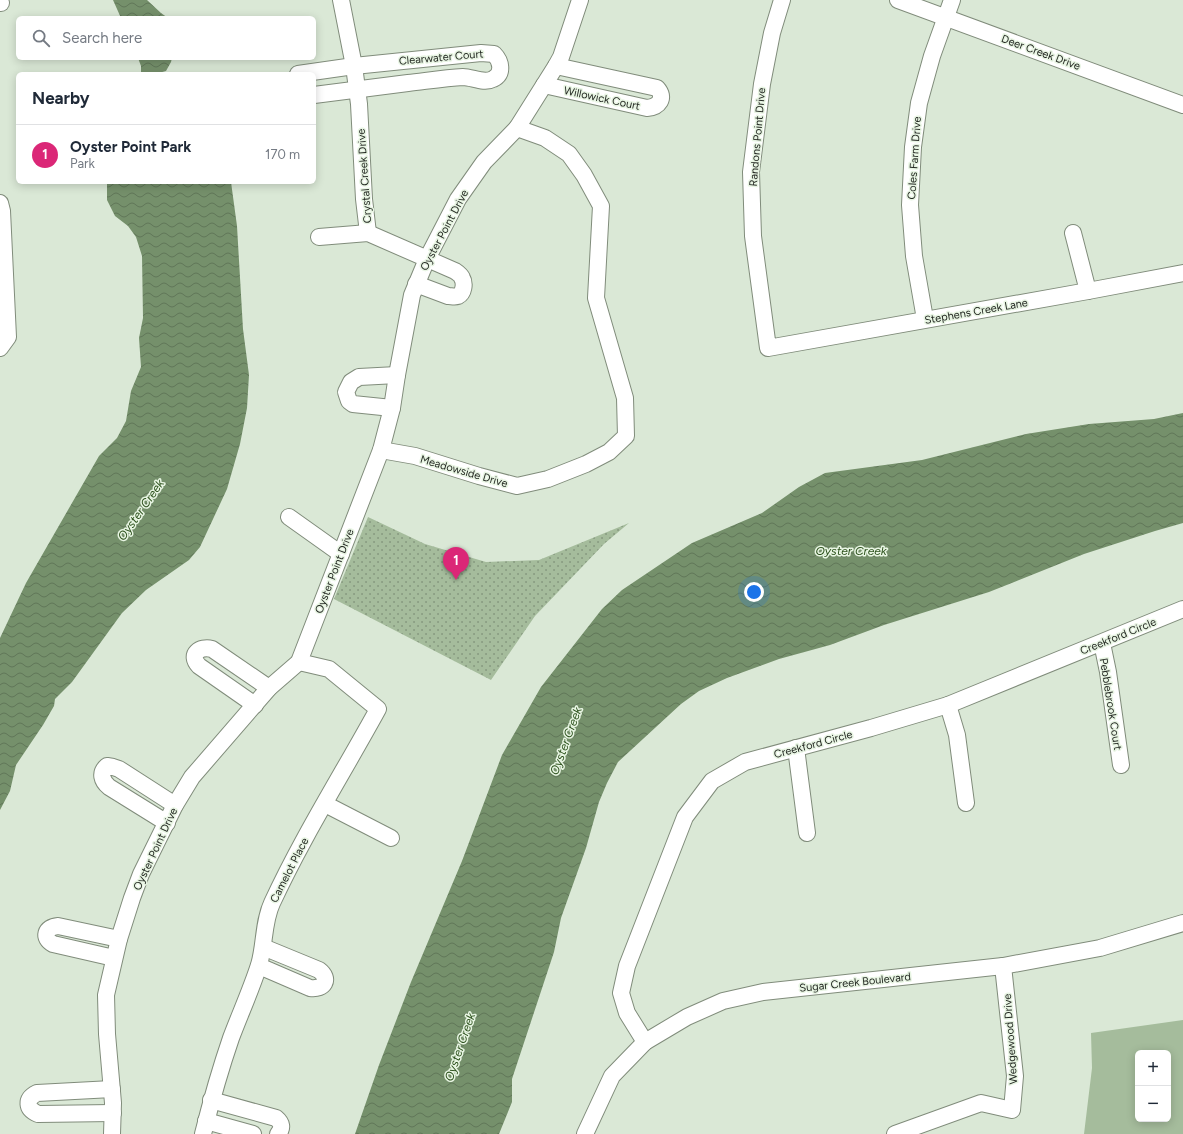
<!DOCTYPE html>
<html lang="en">
<head>
<meta charset="utf-8">
<style>
	:root { --surface:#fff; --page:#f6f6f7; --text:#1f2937; --muted:#747a83; --line:#e0e1e3; --accent:#db2777 }
	body { margin:0; font-family:Figtree,sans-serif; background:var(--page); color:var(--text) }
	.controls { position:absolute; right:12px; bottom:12px; display:grid; overflow:hidden; border-radius:6px; box-shadow:0 2px 10px #0003 }
	.controls button { width:36px; height:36px; display:grid; place-items:center; padding:0; border:0; border-bottom:1px solid var(--line); background:var(--surface); color:var(--text); font:20px sans-serif }
	.you { position:absolute; left:754px; top:592px; width:14px; height:14px; margin:-10px; border:3px solid #fff; border-radius:50%; background:#1a73e8; box-shadow:0 0 0 6px #1a73e833 }
	.badge { display:grid; place-items:center; width:26px; height:26px; border-radius:50%; background:var(--accent); color:#fff; font-size:13px; font-weight:700 }
	.pin { position:absolute; translate:-50% -33px; filter:drop-shadow(0 1px 2px #0008) }
	.pin::after { content:''; position:absolute; top:21px; width:14px; height:12px; background:inherit; clip-path:polygon(0 0,100% 0,50% 100%) }
	.list { margin:0; padding:0; list-style:none }
	h2 { display:flex; justify-content:space-between; align-items:center; height:52px; margin:0; padding:0 16px; font-size:17px }
	h2 small { font-size:13px; font-weight:400; color:var(--muted) }
	.list li { display:grid; grid-template-columns:26px 1fr auto; gap:12px; align-items:center; box-sizing:border-box; height:60px; padding:0 16px; border-top:1px solid var(--line) }
	.list b { display:block; font-size:15px; white-space:nowrap }
	.list p { margin:0; font-size:13px; white-space:nowrap; color:var(--muted) }
	.list em { font-size:13px; font-style:normal; color:var(--muted) }
	.icon { flex:none; width:22px; height:22px; fill:none; stroke:currentColor; stroke-width:2; stroke-linecap:round; stroke-linejoin:round }
	.map { position:relative; flex:none; width:1183px; height:1134px; overflow:hidden }
	.search { position:absolute; background:var(--surface); box-shadow:0 2px 10px #0003; left:16px; top:16px; width:300px; height:44px; display:flex; align-items:center; gap:10px; box-sizing:border-box; padding:0 14px; border-radius:6px; color:var(--muted); font-size:15px }
	.panel { position:absolute; background:var(--surface); box-shadow:0 2px 10px #0003; left:16px; top:72px; width:300px; height:112px; border-radius:6px }
	.map>svg:first-child { display:block }
</style>
</head>
<body>
<div class="map">
<svg width="1183" height="1134" viewBox="0 0 1183 1134">
	<defs>
		<pattern id="park-dots" width="8" height="8" patternUnits="userSpaceOnUse"><rect width="8" height="8" fill="#a5bc9c"/><path d="M2 2h.1M6 6h.1" fill="none" stroke="#86997f" stroke-width="1.8" stroke-linecap="round"/></pattern>
		<pattern id="water-waves" width="16" height="10" patternUnits="userSpaceOnUse"><rect width="16" height="10" fill="#75906b"/><path d="M0 5q4-4 8 0t8 0" fill="none" stroke="#607658"/></pattern>
	</defs>
	<rect width="100%" height="100%" fill="#dae8d6"/>
	<path fill="#a5bc9c" fill-rule="evenodd" d="M1183,1020V1134H1084L1092,1068L1091,1033ZM1138,1053H1168V1119H1138Z"/>
	<path fill="url(#park-dots)" d="M368,517L425,544L486,562L539,560L629,523L604,544L535,616L491,680L334,599Z"/>
	<g fill="url(#water-waves)">
		<path d="M113,0H147L161,13L168,18H121Z"/>
		<path d="M138,58H172L171,62L166,71L155,74H141V66Z"/>
		<path d="M107,182H231L237,226L243,329L249,375L247,408L240,444L227,489L200,547L189,560L146,590L122,613L72,682L55,699L54,706L43,725L16,765L10,791L0,810V638L26,583L99,456L117,438L126,421L131,391L141,367L139,338L143,318L142,256L136,237L128,226L115,216L107,200Z"/>
		<path d="M1183,413V523L1155,531L1084,554L989,592L884,625L830,645L779,659L727,678L699,691L681,704L618,762L607,783L599,802L586,848L561,918L554,952L512,1079V1102L499,1134H355L379,1065L411,982L462,861L502,755L541,687L602,609L622,590L692,543L762,513L799,487L825,473L922,460L1026,434L1089,424L1154,419Z"/>
	</g>
	<g fill="none" stroke-linecap="round" stroke-linejoin="round">
		<defs>
			<g id="minor">
				<path d="M341,0L354,66L359,104L364,199L368,233"/>
				<path d="M782,0L772,33L762,84L751,172L753,236L768,348L1088,291L1183,273"/>
				<path d="M898,0L1183,105"/>
				<path d="M0,3H1"/>
				<path d="M298,74L354,66L481,53L494,54C501,61 504,74 493,79C484,84 472,77 463,77C445,78 426,81 408,83C377,87 345,91 314,95"/>
				<path d="M544,85L647,108C659,107 666,98 657,88L556,66"/>
				<path d="M0,203L2,211L8,337L0,348"/>
				<path d="M1073,233L1088,291"/>
				<path d="M319,237L368,233L455,271C458,273 461,275 462,278C465,283 464,293 458,296C455,297 451,296 448,296L416,284"/>
				<path d="M925,319L914,256L910,205L913,147L919,103L932,56L952,0"/>
				<path d="M392,408L353,404L349,401L346,392L351,382L359,377L397,375"/>
				<path d="M381,450L415,456L479,476L517,486L548,479L586,464L609,452L626,436L625,398L596,298L601,206L584,175L569,154L545,138L517,128"/>
				<path d="M289,517L341,554"/>
				<path d="M1102,643L1108,672L1121,765"/>
				<path d="M255,705L199,666C188,654 200,646 212,649L269,688"/>
				<path d="M948,705L957,735L966,803"/>
				<path d="M796,748L807,833"/>
				<path d="M325,804L391,838"/>
				<path d="M167,823L109,787C102,781 99,773 107,766L113,767L119,769L175,805"/>
				<path d="M114,958L53,944C42,938 45,927 58,926L119,939"/>
				<path d="M259,966L310,988C324,990 331,979 319,970L263,947"/>
				<path d="M645,1042L627,1013L621,993L627,966L685,817L712,781L745,762L871,728L948,705L1183,609"/>
				<path d="M112,1089L37,1093C25,1099 26,1109 38,1114L113,1113"/>
				<path d="M211,1100L276,1118C282,1123 283,1128 278,1134"/>
				<path d="M206,1121L253,1134"/>
				<path d="M112,1134L113,1103L107,1034L106,995L119,939L132,898L141,874L175,805L192,777L269,688L299,662L381,450L392,408L397,375L412,295L427,259L458,199L484,162L517,128L556,66L561,57L580,0"/>
				<path d="M203,1134C211,1102 220,1070 231,1038C240,1014 251,990 259,965C265,945 263,922 272,903C303,836 343,773 378,709L329,669L299,662"/>
				<path d="M585,1134L612,1076L645,1042L687,1017L723,1001L763,992L1003,966L1100,948L1183,923"/>
				<path d="M895,1134L981,1103L1012,1110L1015,1076L1003,966"/>
			</g>
		</defs>
		<use href="#minor" stroke="#808c7b" stroke-width="18"/>
		<use href="#minor" stroke="#fff" stroke-width="16"/>
	</g>
	<g text-anchor="middle" stroke-width="3" stroke-linejoin="round" paint-order="stroke">
		<g font-size="11" fill="#242923" stroke="#e8f5e3">
			<text transform="translate(1041 52) rotate(20)" y="4">Deer Creek Drive</text>
			<text transform="translate(441 57) rotate(-5)" y="4">Clearwater Court</text>
			<text transform="translate(602 98) rotate(12)" y="4">Willowick Court</text>
			<text transform="translate(757 137) rotate(-85)" y="4">Randons Point Drive</text>
			<text transform="translate(914 158) rotate(-86)" y="4">Coles Farm Drive</text>
			<text transform="translate(364 176) rotate(-94)" y="4">Crystal Creek Drive</text>
			<text transform="translate(444 230) rotate(-62)" y="4">Oyster Point Drive</text>
			<text transform="translate(976 311) rotate(-10)" y="4">Stephens Creek Lane</text>
			<text transform="translate(464 471) rotate(16)" y="4">Meadowside Drive</text>
			<text transform="translate(334 571) rotate(-69)" y="4">Oyster Point Drive</text>
			<text transform="translate(1118 636) rotate(-22)" y="4">Creekford Circle</text>
			<text transform="translate(1111 704) rotate(81)" y="4">Pebblebrook Court</text>
			<text transform="translate(813 744) rotate(-15)" y="4">Creekford Circle</text>
			<text transform="translate(155 849) rotate(-65)" y="4">Oyster Point Drive</text>
			<text transform="translate(289 870) rotate(-63)" y="4">Camelot Place</text>
			<text transform="translate(855 982) rotate(-6)" y="4">Sugar Creek Boulevard</text>
			<text transform="translate(1010 1039) rotate(-94)" y="4">Wedgewood Drive</text>
		</g>
		<g font-size="12" font-style="italic" fill="#2d521d" stroke="#e8f5e3">
			<text transform="translate(141 510) rotate(-55)" y="4">Oyster Creek</text>
			<text x="851" y="555">Oyster Creek</text>
			<text transform="translate(566 741) rotate(-70)" y="4">Oyster Creek</text>
			<text transform="translate(460 1047) rotate(-71)" y="4">Oyster Creek</text>
		</g>
	</g>
</svg>
<div class="controls">
<button>+</button>
<button>−</button>
</div>
<div class="you"></div>
<div class="pin badge" style="left:456px;top:580px">1</div>
<div class="search"><svg class="icon" aria-label="search" viewBox="0 0 24 24"><circle cx="10" cy="10" r="6"/><path d="M15 15l6 6"/></svg>Search here</div>
<section class="panel">
<h2>Nearby<small></small></h2>
<ul class="list">
<li><span class="badge">1</span><div><b>Oyster Point Park</b><p>Park</p></div><em>170 m</em></li>
</ul>
</section>
</div>
</body>
</html>
